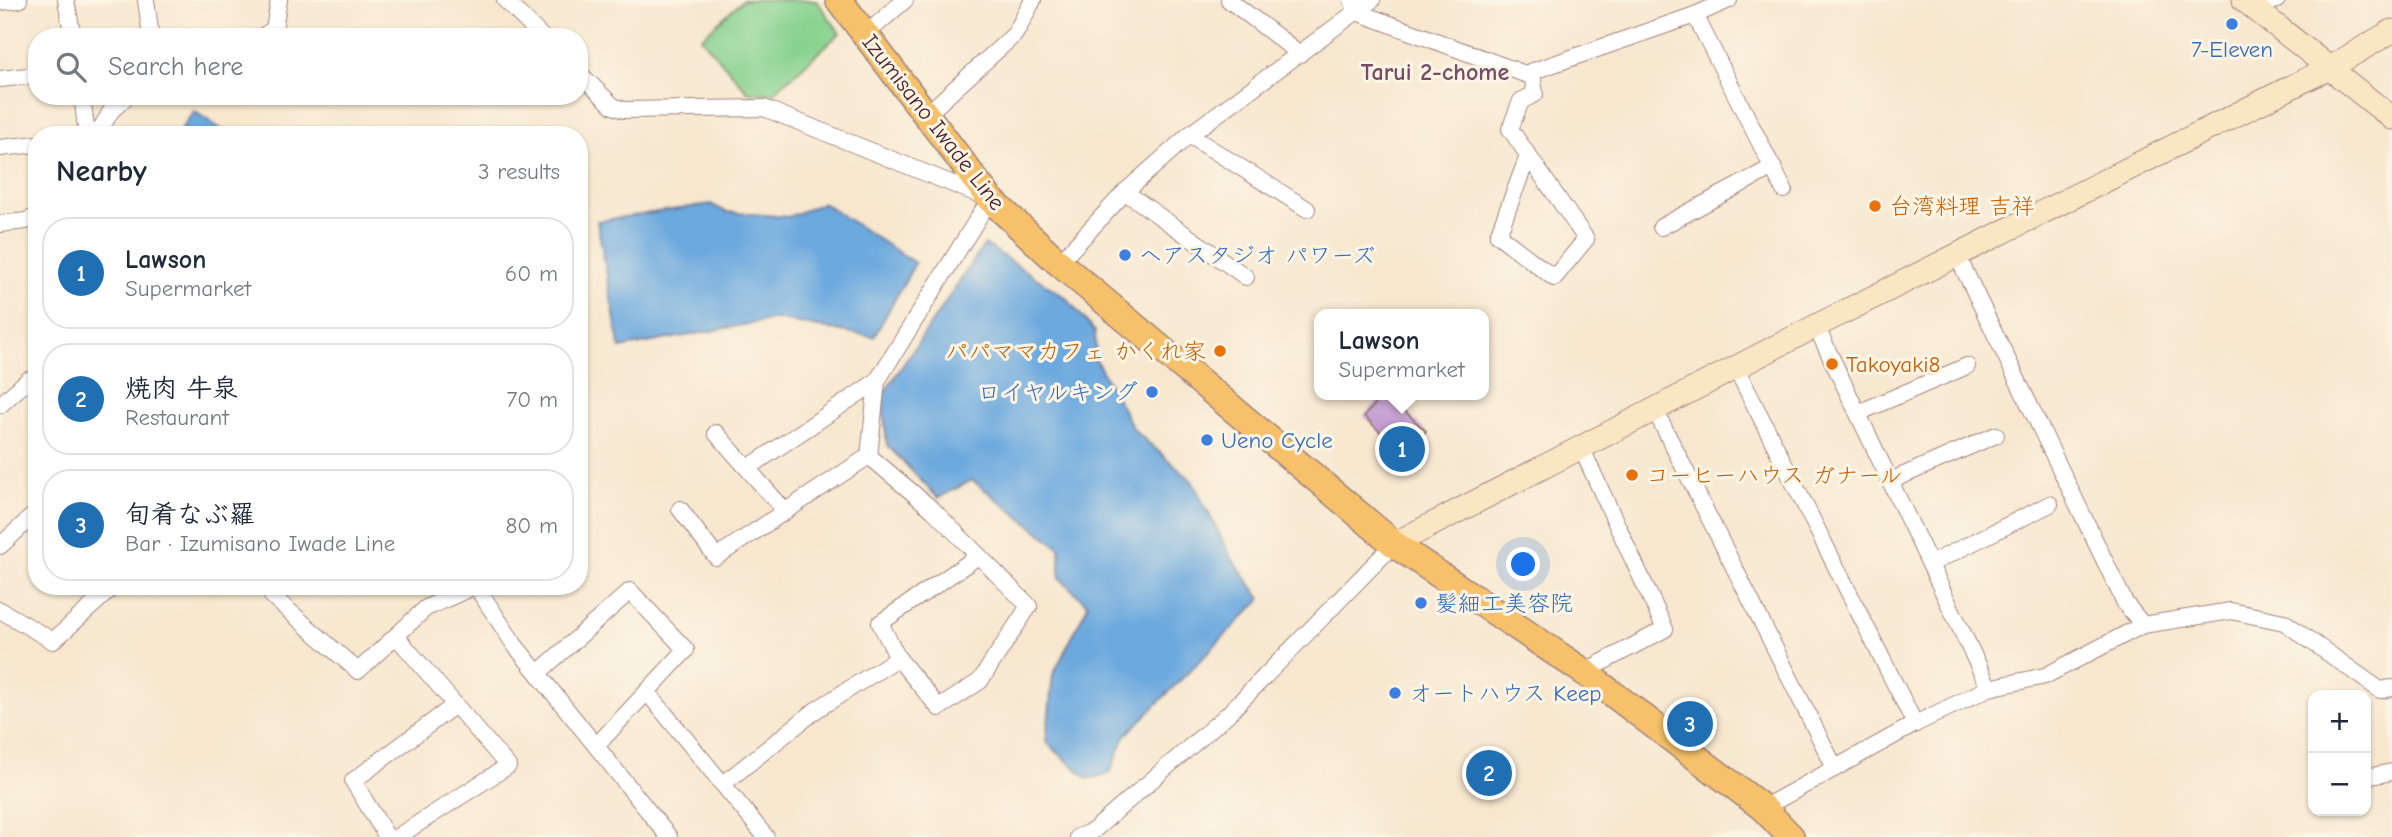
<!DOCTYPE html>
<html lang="en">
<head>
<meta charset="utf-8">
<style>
	:root { --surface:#fff; --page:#f6f6f7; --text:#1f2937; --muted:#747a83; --line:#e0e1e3; --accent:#1f6fb2 }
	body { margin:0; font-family:"Comic Neue","Klee One",sans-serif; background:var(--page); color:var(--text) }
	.controls { position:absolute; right:21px; bottom:21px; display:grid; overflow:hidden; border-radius:14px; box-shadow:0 2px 5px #0004 }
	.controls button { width:63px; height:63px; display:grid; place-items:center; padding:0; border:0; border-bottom:2px solid var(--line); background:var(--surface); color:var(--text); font:35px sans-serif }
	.you { position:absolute; left:1524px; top:565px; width:24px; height:24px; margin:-18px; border:5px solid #fff; border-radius:50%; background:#1a73e8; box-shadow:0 0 0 10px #1a73e833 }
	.badge { display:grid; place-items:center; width:46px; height:46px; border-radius:50%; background:var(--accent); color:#fff; font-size:23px; font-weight:700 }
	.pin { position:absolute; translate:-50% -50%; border:4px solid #fff; box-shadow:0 2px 7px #0006 }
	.popup { position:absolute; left:1314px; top:309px; width:175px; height:91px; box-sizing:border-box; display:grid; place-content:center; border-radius:14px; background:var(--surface); filter:drop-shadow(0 2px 5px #0005); font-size:23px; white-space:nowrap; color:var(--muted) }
	.popup b { font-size:26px; color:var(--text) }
	.popup::after { content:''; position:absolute; left:50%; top:100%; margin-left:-14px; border:14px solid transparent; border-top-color:var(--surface) }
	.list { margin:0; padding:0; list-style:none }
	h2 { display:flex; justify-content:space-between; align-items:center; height:91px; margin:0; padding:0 28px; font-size:30px }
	h2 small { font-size:23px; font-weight:400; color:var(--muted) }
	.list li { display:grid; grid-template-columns:46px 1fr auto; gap:21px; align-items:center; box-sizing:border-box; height:112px; margin:0 14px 14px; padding:0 14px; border:2px solid var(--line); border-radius:28px }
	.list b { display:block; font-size:26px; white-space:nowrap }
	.list p { margin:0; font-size:23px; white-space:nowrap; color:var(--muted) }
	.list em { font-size:23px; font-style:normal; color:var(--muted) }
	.icon { flex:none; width:38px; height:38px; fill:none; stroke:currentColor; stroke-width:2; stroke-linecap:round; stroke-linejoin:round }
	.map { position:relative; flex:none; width:2392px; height:837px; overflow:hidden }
	.search { position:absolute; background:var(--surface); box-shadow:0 2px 5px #0004; left:28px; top:28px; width:560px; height:77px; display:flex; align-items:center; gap:18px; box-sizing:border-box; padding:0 24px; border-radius:28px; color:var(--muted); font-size:26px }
	.panel { position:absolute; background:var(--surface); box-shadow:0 2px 5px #0004; left:28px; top:126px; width:560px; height:469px; border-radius:28px }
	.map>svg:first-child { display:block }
</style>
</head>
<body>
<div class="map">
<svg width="2392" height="837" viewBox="0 0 2392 837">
	<rect width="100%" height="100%" fill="#fcf5e5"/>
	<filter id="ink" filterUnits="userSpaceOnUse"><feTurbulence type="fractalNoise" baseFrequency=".0143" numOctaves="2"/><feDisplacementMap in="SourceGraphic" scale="14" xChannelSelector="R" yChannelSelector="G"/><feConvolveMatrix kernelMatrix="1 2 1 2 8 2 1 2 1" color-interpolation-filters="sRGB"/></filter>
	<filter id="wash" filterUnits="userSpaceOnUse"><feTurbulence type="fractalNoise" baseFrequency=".00686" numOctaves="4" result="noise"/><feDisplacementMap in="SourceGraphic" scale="28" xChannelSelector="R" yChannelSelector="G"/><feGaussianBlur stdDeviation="1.57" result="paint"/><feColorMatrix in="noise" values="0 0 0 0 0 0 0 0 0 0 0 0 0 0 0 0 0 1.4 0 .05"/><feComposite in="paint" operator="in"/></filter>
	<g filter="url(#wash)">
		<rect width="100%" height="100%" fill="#f7e7cf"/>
		<path fill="#86d18e" stroke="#68785c" stroke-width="2" d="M743,0H816L840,33L772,94L748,92L701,38Z"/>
		<g fill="#6ca9de" stroke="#5b6484" stroke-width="2">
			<path d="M194,111L230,135H177Z"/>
			<path d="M823,203L915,263L874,337L775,319L620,348L597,221L711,204L726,212L788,217Z"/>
			<path d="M985,244L1066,298L1095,332L1096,360L1134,430L1192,481L1231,557L1261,599L1125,736L1110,773L1088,779L1046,742L1053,675L1088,605L1060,578V548L972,480L938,498L887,445L882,396Z"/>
		</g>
		<g id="blocks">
			<path fill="#c49dd4" d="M1384,395H1387L1426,431L1404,455L1364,416Z"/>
		</g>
	</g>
	<g filter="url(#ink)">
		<use href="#blocks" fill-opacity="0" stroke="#a0837d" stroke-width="2"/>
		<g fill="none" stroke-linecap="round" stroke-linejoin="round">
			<defs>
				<g id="street">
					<path d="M66,0L73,37"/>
					<path d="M146,0L151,37"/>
					<path d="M505,0L542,37"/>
					<path d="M1229,0L1300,54"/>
					<path d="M1352,0L1357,12L1525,74L1695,15L1729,0"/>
					<path d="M0,2L19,0"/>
					<path d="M2253,7L2277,0"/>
					<path d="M1695,15L1784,190"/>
					<path d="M865,35L905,0"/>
					<path d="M263,36L274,29L279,0"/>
					<path d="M579,73L613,106L624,110L764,108L990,199L877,381L869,456L933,510L1029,606L980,681L939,708L898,658L880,623L977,557"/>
					<path d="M0,79L37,75"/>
					<path d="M82,96L87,135"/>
					<path d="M926,115L1015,34L1033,0"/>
					<path d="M97,135L111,111L127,96"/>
					<path d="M1189,135L1307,209"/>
					<path d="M0,148L37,144"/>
					<path d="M1528,156L1498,235L1554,278L1586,239L1510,129L1521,101L1535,94L1532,71"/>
					<path d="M1125,192L1246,277"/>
					<path d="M0,224L26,221L37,216"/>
					<path d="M1661,227L1773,167"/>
					<path d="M1958,257L2125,603L2143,625"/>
					<path d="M1059,263L1125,192L1189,135L1372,0"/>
					<path d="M1816,326L1989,688"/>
					<path d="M1736,368L1915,724"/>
					<path d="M0,405L28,380L37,390"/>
					<path d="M1655,410L1835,768"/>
					<path d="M1858,413L1967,366"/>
					<path d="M716,433L785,511"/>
					<path d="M1581,447L1665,629L1584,672"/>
					<path d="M748,468L877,381"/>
					<path d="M1890,481L1996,435"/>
					<path d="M680,509L716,557L869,456"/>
					<path d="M0,546L37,512"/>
					<path d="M1930,564L2050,504"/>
					<path d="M476,586L514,644L669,837"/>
					<path d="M272,596L358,671L426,608L475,586"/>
					<path d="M0,610L53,641L114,586"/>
					<path d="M396,636L508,766L397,837"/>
					<path d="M538,673L630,591L686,650L596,746"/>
					<path d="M647,692L766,837"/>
					<path d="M2366,777L2392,772"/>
					<path d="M723,784L816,710L898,658"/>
					<path d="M1763,808L1915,724L1989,688L2045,676L2143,625L2231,611L2284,622L2380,690L2392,688"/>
					<path d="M387,837L353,781L455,705"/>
					<path d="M1078,837L1093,831L1228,714L1394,544"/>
				</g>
				<g id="secondary">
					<path d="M2244,0L2392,118"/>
					<path d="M1394,544L1816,326L2331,67L2392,31"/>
				</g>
				<path id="primary" d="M839,0L990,199L1059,263L1394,544L1584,672L1763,808L1791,837"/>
			</defs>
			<use href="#street" stroke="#a0837d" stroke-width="18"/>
			<use href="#secondary" stroke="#a0837d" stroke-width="25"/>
			<use href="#primary" stroke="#a0837d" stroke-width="29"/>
			<use href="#street" stroke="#fff" stroke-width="16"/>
			<use href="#secondary" stroke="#fbe6c4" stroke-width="23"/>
			<use href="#primary" stroke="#f6c16b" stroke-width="26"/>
		</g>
	</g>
	<g fill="#3f7fe0" stroke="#fcf5e5" stroke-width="2.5">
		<circle cx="2232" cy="24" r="7"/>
		<circle cx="1125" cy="255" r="7"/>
		<circle cx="1152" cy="392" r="7"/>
		<circle cx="1207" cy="440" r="7"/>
		<circle cx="1421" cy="603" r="7"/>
		<circle cx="1395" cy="693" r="7"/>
	</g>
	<g fill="#e8710a" stroke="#fcf5e5" stroke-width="2.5">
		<circle cx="1875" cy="206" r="7"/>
		<circle cx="1220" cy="351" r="7"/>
		<circle cx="1832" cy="364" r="7"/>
		<circle cx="1632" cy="475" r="7"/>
	</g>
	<g text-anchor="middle" stroke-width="6" stroke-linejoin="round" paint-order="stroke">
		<g font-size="23" fill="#366cbe" stroke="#fcf5e5" text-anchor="start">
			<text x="2232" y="57" text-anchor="middle">7-Eleven</text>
			<text x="1139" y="263">ヘアスタジオ パワーズ</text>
			<text x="1138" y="400" text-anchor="end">ロイヤルキング</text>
			<text x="1221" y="448">Ueno Cycle</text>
			<text x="1435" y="611">髪細工美容院</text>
			<text x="1409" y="701">オートハウス Keep</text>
		</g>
		<g font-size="23" fill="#4a1f2b" stroke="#fcf5e5">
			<text transform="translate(934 122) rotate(52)" y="8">Izumisano Iwade Line</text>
		</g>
		<g font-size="23" fill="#c56008" stroke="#fcf5e5" text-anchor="start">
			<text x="1889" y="214">台湾料理 吉祥</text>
			<text x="1206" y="359" text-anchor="end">パパママカフェ かくれ家</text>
			<text x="1846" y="372">Takoyaki8</text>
			<text x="1646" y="483">コーヒーハウス ガナール</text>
		</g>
		<g font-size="24" font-weight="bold" fill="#754b66" stroke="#fcf5e5">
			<text x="1435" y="80">Tarui 2-chome</text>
		</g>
	</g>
</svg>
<div class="controls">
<button>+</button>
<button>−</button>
</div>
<div class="you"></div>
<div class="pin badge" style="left:1402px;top:449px">1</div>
<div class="popup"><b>Lawson</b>Supermarket</div>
<div class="pin badge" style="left:1489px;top:773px">2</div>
<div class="pin badge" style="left:1690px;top:724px">3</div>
<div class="search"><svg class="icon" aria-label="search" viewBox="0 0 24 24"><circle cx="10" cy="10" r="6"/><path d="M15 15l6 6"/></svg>Search here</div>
<section class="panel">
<h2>Nearby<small>3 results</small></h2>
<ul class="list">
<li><span class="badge">1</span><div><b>Lawson</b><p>Supermarket</p></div><em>60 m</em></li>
<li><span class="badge">2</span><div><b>焼肉 牛泉</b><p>Restaurant</p></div><em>70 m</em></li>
<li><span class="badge">3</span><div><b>旬肴なぶ羅</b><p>Bar · Izumisano Iwade Line</p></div><em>80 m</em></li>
</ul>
</section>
</div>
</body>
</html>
